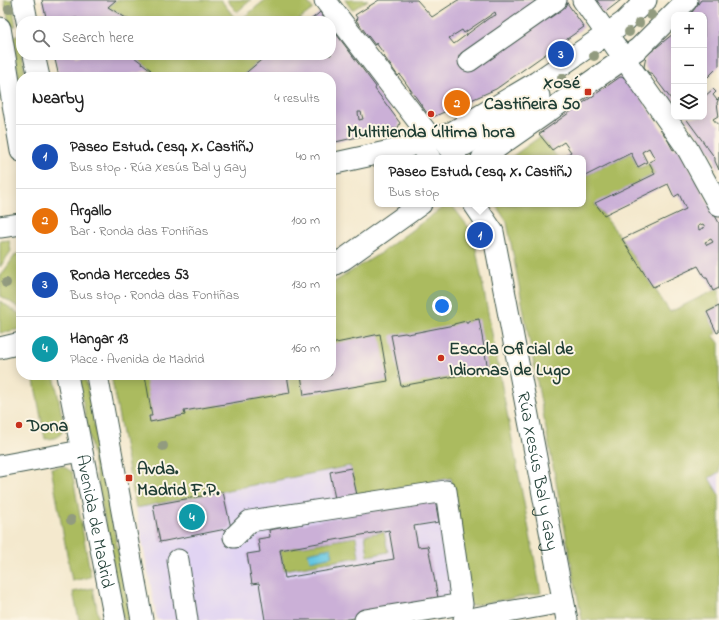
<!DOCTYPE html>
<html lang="en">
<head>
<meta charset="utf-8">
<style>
	:root { --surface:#fff; --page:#f2f2f2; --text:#222; --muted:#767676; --line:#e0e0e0; --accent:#ea580c }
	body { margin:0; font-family:"Indie Flower",sans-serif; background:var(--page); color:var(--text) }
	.controls { position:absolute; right:12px; top:12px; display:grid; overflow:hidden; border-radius:8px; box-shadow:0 2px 10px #0003 }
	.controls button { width:36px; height:36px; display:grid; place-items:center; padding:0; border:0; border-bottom:1px solid var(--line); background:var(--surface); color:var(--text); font:20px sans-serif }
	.you { position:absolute; left:442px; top:306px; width:14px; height:14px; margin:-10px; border:3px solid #fff; border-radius:50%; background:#1a73e8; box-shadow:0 0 0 6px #1a73e833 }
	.badge { display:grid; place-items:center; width:26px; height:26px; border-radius:50%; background:var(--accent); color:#fff; font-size:13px; font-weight:700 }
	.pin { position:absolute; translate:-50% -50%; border:2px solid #fff; box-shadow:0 1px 4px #0006 }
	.popup { position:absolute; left:374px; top:155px; width:212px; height:52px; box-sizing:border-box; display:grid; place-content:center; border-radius:8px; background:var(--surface); filter:drop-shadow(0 1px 3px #0005); font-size:13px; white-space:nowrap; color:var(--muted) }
	.popup b { font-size:15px; color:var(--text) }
	.popup::after { content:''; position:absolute; left:50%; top:100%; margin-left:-8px; border:8px solid transparent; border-top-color:var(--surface) }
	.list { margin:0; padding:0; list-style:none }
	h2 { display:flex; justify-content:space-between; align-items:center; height:52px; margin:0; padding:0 16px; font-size:17px }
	h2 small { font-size:13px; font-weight:400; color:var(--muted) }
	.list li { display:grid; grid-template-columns:26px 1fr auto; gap:12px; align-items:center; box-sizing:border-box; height:64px; padding:0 16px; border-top:1px solid var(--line) }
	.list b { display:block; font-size:15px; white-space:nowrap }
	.list p { margin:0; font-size:13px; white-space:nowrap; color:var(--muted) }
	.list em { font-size:13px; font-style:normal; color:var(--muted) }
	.icon { flex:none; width:22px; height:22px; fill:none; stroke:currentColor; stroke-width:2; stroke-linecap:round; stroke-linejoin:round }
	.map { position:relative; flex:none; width:719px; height:620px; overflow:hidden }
	.search { position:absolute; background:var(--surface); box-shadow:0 2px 10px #0003; left:16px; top:16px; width:320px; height:44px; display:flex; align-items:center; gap:10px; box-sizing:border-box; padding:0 14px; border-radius:16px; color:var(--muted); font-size:15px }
	.panel { position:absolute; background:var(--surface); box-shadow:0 2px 10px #0003; left:16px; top:72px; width:320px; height:308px; border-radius:16px }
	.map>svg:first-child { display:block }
</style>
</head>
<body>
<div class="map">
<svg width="719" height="620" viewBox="0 0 719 620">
	<rect width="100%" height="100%" fill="#fcf5e5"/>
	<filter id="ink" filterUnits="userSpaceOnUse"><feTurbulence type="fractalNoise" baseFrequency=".025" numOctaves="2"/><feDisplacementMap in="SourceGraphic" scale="8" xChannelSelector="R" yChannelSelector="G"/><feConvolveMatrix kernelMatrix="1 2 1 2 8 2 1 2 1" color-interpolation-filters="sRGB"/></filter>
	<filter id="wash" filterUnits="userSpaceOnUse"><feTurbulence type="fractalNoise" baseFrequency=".012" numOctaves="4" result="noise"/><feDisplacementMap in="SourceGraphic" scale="16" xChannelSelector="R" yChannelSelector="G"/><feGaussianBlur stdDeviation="0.9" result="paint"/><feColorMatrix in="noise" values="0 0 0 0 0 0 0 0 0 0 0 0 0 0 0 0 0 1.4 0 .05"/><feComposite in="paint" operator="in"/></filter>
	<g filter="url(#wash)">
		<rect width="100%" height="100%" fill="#f4e9ce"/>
		<g fill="#e1d4f3">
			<path d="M351,466L357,496L451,478L470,606L392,620H157L136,508Z"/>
			<path d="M719,472V495L709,477Z"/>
		</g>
		<g fill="#abbb5e" stroke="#657c49">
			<path d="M4,0H12L16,26L10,27Z"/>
			<path d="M116,0H221L237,21H131L108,7Z"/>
			<path d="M227,0H251L237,12Z"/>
			<path d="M265,0H306L313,9L297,21H245L243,18Z"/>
			<path d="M345,0H368L352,10Z"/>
			<path d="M18,35L26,77H21V88L11,36Z"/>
			<path d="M135,55H263L265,57L241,77H159L134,57Z"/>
			<path d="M541,136L558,158H510Z"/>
			<path d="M631,153L639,168L650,164L655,174L595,204L622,239L670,312L719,288V306L707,312L717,333L713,335L719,343V472L709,478L719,495V620H582L507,222L495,204H583V177Z"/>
			<path d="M451,204L473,233L541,593L470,606L451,478L357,496L350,466L136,508L111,375H331V284L379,254L446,205Z"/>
			<path d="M9,240L11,251L0,267V241Z"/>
			<path d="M21,253V309L1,296L0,277L16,254Z"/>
			<path d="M0,301L21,315V329L0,333Z"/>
			<path d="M33,375H54L64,426C62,437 55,439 45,439Z"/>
			<path d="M86,380L131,620H123L79,381Z"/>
			<path d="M63,466L72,472L91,577L72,581L51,468Z"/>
			<path d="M384,532L388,552L368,556L365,535Z"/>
			<path d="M356,537L359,557L284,570L280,550Z"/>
			<path d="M93,588L99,620H79L73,592Z"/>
		</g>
		<path fill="#64c6e2" stroke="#42828b" d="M331,548L333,556L310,561L308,553Z"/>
		<g id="blocks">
			<g fill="#cbb0d7" fill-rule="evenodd">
				<path d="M42,0H116L108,7L131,21H77V18L68,19L69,21H47Z"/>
				<path d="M379,0H417L432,17L458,0H565L584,27L496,89L433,117L429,116L401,76L400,74L398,76L383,55L384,54L376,43L375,45L356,20L358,19L355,15ZM495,12L496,15L489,18L454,44L449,38L462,30L464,33Z"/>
				<path d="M593,0H621L603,14Z"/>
				<path d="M701,0H719V66L708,77L704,73V15H690Z"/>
				<path d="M320,12L326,21H309L318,14Z"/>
				<path d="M331,27L376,87L375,89L400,123L398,128L331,143V77H241L267,55H331ZM358,112H361L363,119L359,120Z"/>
				<path d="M674,33V103L651,73H649L644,67L646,56Z"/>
				<path d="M54,55H75V57L83,55H135L134,57L151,70L118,77H59Z"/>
				<path d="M620,77L627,78L665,135L673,150L678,147L719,223V288L713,291L707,278H705L698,266L653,287L622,239L686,209L679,194L674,197L668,184L604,215L595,203L655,174L649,162L655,159L649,148L642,152L647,162L638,167L631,153L583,177V158H562L571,152L564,142L552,150L539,134ZM703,224L705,227L699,230L698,226ZM711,239L713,242L707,245L705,242Z"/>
				<path d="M713,89L716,92L713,95L717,100L719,98L717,103L719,117L718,116L713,119L718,125L719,124V170L715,161V158L685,117H704V97Z"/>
				<path d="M719,306V332L717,333L707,312Z"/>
				<path d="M479,319L488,370L401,386L391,335L405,333L408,334L454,325V324L466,321V323H468V321Z"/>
				<path d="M380,334L388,381L304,395L301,375H331V344Z"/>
				<path d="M145,375H287L290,393L184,411L185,415L150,422L149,416H152Z"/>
				<path d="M351,468L357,495L335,499L330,472Z"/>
				<path d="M223,492L231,528L160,542L153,505Z"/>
				<path d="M435,500L439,522L414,526L418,547L428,546L439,603L343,620H265L259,583L252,584L247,554L260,552L258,539L270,537L269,530ZM389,530L394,559L285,578L280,550Z"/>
			</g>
		</g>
	</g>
	<g filter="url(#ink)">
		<use href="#blocks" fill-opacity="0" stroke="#3f574b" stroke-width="1"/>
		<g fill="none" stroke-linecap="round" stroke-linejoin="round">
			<defs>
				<g id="minor">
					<path d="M23,0L27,21"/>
					<path d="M325,0L431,138"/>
					<path d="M583,0L687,148L719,206"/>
					<path d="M0,28L21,151"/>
					<path d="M34,55L39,77"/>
					<path d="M469,61L556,0"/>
					<path d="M440,136L456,158"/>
					<path d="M419,142L430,158"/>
					<path d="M465,145L539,96"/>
					<path d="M482,158L639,48L687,0"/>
					<path d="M331,164L404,148L451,133L537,82L624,22L646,0"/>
					<path id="s1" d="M474,204L493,232L567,620"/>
					<path d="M0,227L21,224"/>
					<path d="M331,266L344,259L421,204"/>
					<path d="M0,348L21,343"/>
					<path id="s2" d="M67,375L115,620"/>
					<path d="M97,375L142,620"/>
					<path d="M0,466L81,451"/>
					<path d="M234,537L250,521L446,491L462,604L365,620"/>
					<path d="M178,560L187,620"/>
					<path d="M464,620L563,602"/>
				</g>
			</defs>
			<use href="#minor" stroke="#3f574b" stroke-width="23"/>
			<use href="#minor" stroke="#fff" stroke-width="21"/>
		</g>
		<g fill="#929b7f">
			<circle cx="9" cy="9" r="5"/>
			<circle cx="651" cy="15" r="5"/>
			<circle cx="639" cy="23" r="5"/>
			<circle cx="629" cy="32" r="5"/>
			<circle cx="594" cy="56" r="5"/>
			<circle cx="562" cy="78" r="5"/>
			<circle cx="550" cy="86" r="5"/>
			<circle cx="6" cy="283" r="5"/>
			<circle cx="163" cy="446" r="5"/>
			<circle cx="71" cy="520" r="5"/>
		</g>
	</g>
	<g fill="#c8321e" stroke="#fcf5e5" stroke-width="1.5">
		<rect x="584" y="88" width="8" height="8" rx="2"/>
		<circle cx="431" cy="114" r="4"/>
		<circle cx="441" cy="358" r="4"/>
		<circle cx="19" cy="425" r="4"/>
		<rect x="125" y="474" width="8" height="8" rx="2"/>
	</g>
	<g text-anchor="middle" stroke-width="4" stroke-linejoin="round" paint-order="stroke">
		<g font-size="18" font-weight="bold" fill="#1f3d34" stroke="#fcf5e5" text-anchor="start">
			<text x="580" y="88" text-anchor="end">Xosé<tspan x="580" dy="21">Castiñeira 50</tspan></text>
			<text x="431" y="137" text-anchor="middle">Multitienda última hora</text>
			<text x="449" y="354">Escola Oficial de<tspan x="449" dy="21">Idiomas de Lugo</tspan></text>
			<text x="27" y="431">Dona</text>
			<text x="137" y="474">Avda.<tspan x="137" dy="21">Madrid F.P.</tspan></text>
		</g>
		<g font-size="18" fill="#1f3d34" stroke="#fcf5e5">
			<text dy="6" stroke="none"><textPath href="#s1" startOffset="277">Rúa Xesús Bal y Gay</textPath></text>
			<text dy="6" stroke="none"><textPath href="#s2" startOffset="149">Avenida de Madrid</textPath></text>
		</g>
	</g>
</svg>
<div class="controls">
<button>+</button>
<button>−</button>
<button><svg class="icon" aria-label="layers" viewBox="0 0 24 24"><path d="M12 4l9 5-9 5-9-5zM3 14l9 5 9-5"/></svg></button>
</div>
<div class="you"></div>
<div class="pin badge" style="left:480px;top:235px;background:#1a4fb4">1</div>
<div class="popup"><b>Paseo Estud. (esq. X. Castiñ.)</b>Bus stop</div>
<div class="pin badge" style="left:457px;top:103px;background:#e8710a">2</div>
<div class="pin badge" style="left:561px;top:54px;background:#1a4fb4">3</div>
<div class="pin badge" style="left:192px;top:517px;background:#0f9aa8">4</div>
<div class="search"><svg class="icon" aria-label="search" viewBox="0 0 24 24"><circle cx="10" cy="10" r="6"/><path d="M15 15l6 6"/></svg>Search here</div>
<section class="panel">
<h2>Nearby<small>4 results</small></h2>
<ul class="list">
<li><span class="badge" style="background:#1a4fb4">1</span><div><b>Paseo Estud. (esq. X. Castiñ.)</b><p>Bus stop · Rúa Xesús Bal y Gay</p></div><em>40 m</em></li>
<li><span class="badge" style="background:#e8710a">2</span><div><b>Argallo</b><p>Bar · Ronda das Fontiñas</p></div><em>100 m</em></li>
<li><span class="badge" style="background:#1a4fb4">3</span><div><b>Ronda Mercedes 53</b><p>Bus stop · Ronda das Fontiñas</p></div><em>130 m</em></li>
<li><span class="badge" style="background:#0f9aa8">4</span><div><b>Hangar 13</b><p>Place · Avenida de Madrid</p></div><em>160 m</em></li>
</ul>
</section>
</div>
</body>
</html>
